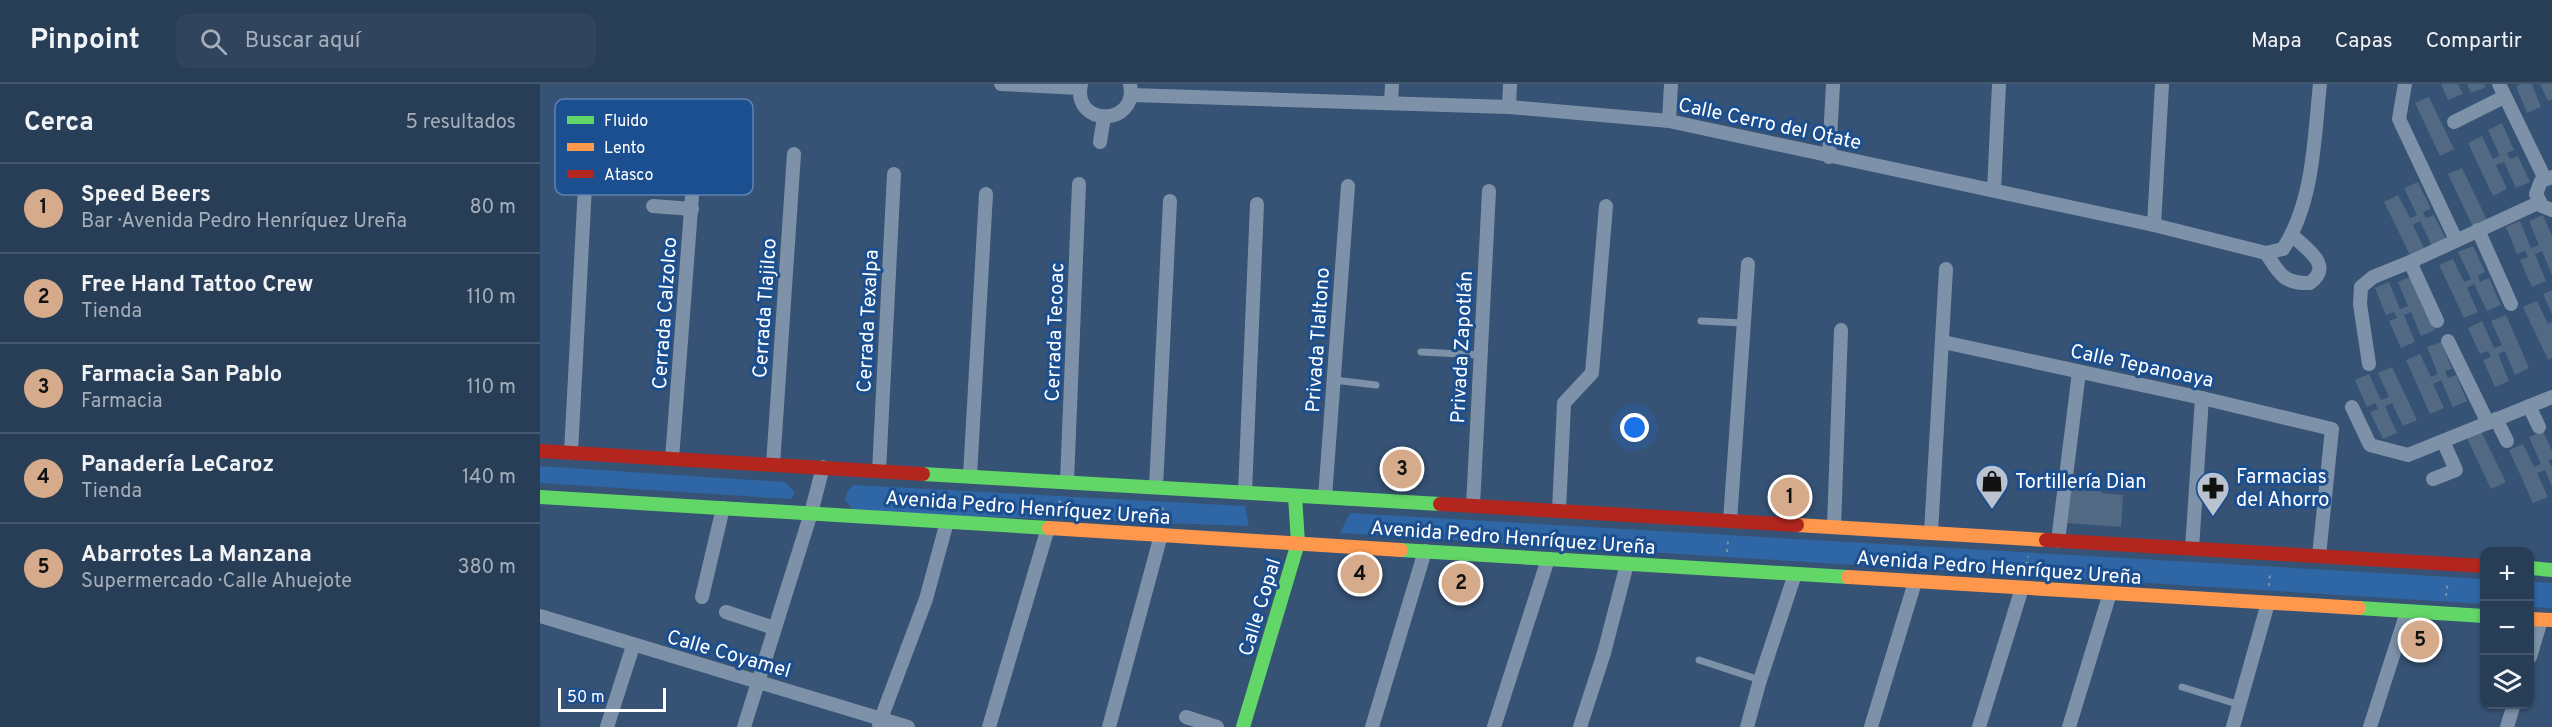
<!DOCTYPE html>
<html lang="es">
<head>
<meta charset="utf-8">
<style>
	:root { --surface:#283e57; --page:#30455d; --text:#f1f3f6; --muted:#a5aeba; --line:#44576d; --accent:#d6ab8b }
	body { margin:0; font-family:Overpass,sans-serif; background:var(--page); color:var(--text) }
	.controls { position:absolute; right:18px; bottom:18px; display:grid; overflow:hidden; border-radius:12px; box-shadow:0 2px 4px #0004 }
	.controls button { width:54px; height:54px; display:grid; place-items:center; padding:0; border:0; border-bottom:2px solid var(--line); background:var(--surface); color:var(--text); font:30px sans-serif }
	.scale { position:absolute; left:18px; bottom:15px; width:108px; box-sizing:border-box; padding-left:6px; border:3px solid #fff; border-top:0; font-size:16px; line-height:21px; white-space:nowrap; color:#fff; -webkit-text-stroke:4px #1b4f8f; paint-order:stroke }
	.you { position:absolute; left:1095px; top:344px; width:21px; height:21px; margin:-15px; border:4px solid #fff; border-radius:50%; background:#1a73e8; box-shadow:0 0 0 9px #1a73e833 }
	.badge { display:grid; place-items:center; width:39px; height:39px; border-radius:50%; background:var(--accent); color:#111; font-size:20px; font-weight:700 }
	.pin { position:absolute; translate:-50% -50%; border:3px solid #fff; box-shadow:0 2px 6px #0006 }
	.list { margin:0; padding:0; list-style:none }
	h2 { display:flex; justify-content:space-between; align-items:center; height:78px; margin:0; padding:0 24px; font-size:26px }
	h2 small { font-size:20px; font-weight:400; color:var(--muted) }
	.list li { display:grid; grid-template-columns:39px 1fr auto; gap:18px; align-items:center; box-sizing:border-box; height:90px; padding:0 24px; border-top:2px solid var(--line) }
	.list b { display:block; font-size:22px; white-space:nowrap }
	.list p { margin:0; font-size:20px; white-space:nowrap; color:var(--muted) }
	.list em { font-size:20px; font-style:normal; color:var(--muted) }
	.icon { flex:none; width:33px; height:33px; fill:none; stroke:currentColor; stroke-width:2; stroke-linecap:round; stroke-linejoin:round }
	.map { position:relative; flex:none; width:2012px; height:643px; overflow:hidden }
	header { display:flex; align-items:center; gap:36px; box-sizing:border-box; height:84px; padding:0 30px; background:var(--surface); border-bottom:2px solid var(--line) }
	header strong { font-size:28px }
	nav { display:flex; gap:33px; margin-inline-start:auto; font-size:21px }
	.search { width:420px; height:54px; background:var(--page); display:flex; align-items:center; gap:15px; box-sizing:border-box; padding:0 21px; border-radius:12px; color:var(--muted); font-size:22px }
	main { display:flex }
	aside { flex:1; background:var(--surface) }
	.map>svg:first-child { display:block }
</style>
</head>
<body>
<header>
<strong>Pinpoint</strong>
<div class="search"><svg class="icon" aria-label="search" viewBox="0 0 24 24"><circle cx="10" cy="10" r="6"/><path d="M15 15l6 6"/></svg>Buscar aquí</div>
<nav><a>Mapa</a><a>Capas</a><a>Compartir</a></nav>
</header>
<main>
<aside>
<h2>Cerca<small>5 resultados</small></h2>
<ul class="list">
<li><span class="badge">1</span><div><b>Speed Beers</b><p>Bar · Avenida Pedro Henríquez Ureña</p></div><em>80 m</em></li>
<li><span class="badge">2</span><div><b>Free Hand Tattoo Crew</b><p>Tienda</p></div><em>110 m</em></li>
<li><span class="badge">3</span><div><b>Farmacia San Pablo</b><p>Farmacia</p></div><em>110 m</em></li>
<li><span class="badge">4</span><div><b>Panadería LeCaroz</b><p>Tienda</p></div><em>140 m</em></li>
<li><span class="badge">5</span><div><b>Abarrotes La Manzana</b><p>Supermercado · Calle Ahuejote</p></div><em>380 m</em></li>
</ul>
</aside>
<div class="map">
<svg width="2012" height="643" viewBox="0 0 2012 643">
	<rect width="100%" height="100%" fill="#365274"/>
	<g fill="#2f66a5">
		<path d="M0,382L244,398L255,408L251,415L0,399Z"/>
		<path d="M313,401L705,422L709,442L315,428L305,416L307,408Z"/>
		<path d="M810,429L1944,495V520L800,449Z"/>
		<path d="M1990,498L2012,499V524L1990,523Z"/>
	</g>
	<g fill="#526984">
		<path d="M1901,0H1918L1923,10L1908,16Z"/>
		<path d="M1927,0H1944L1946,3L1931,9Z"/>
		<path d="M1981,0H1992L2001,23L1987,29L1976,2Z"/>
		<path d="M2000,0H2012V15L2008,17Z"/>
		<path d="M1889,13L1914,65L1900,72L1875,19Z"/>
		<path d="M1962,39L1974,66L1967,69L1970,75L1978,72L1990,98L1976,104L1964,78L1956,81L1967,105L1953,112L1928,59L1942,52L1953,75L1960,72L1948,46Z"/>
		<path d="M1922,84L1947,136L1933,143L1908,90Z"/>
		<path d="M1878,98L1891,125L1883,128L1886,134L1894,131L1907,157L1893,164L1880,137L1873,141L1884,164L1870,171L1844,118L1858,111L1870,134L1877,131L1864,104Z"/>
		<path d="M2003,131L2012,152V191L2002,167L1995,170L2006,197L1992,203L1980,176L1988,173L1985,167L1977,170L1966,143L1980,137L1991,164L1999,161L1989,137Z"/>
		<path d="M1933,162L1945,188L1938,192L1940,198L1949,194L1961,221L1947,227L1934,200L1927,204L1938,228L1924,234L1899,181L1913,175L1924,198L1931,195L1918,168Z"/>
		<path d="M1872,192L1895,246L1881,252L1871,228L1864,231L1875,258L1861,264L1849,237L1857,234L1854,228L1846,231L1835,204L1849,198L1860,225L1868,222L1858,198Z"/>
		<path d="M2012,206V230L2003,210Z"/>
		<path d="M1997,217L2008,240L2012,238V274L2008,276L1983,223Z"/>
		<path d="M1966,231L1989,284L1975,291L1965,267L1958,270L1969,297L1955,303L1943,276L1951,273L1948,267L1940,270L1928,244L1942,237L1954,264L1962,261L1951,237Z"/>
		<path d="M1901,258L1912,285L1905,287L1908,294L1916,291L1927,317L1913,323L1901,296L1893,300L1904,324L1890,330L1866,276L1880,270L1891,293L1898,290L1887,263Z"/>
		<path d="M1852,283L1877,336L1863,342L1852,319L1845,322L1857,349L1843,355L1830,328L1838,325L1835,319L1827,323L1815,296L1829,290L1841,316L1849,313L1838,289Z"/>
		<path d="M1940,345L1966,398L1951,405L1926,352Z"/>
		<path d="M2003,347L2012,367V375L2008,377L2012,383V403L2005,386L1997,389L2008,413L1993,419L1969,366L1983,360L1994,383L2001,380L1989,353Z"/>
		<path d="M1530,403L1545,405V407L1561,406V409L1583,411L1581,443L1527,439Z"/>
	</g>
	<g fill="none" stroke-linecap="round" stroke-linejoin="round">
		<g stroke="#7d92a8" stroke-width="2" stroke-dasharray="3 4.5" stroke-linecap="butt">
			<path d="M516,426L521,415"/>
			<path d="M622,434L623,422"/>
			<path d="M887,449L888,437"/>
			<path d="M1187,468L1188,456"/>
			<path d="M1485,488L1488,472"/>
			<path d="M1729,502L1730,487"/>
			<path d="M1906,512L1908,497"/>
		</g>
		<g stroke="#7d92a8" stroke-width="7">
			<path d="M1161,237L1203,239"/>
			<path d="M881,268L941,271"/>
			<path d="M794,296L836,301"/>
			<path d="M1159,576L1220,596"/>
			<path d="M1642,603L1700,621"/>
		</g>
		<g stroke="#7d92a8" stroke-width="14">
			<path d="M461,0L540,4"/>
			<path d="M541,0C531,43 599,43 590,0"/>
			<path d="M1865,0L1859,35L1916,156"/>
			<path d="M1959,0L2005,95"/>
			<path d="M591,11L969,23L1129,37L1614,141L1726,169L1743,165C1774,117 1774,55 1780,0"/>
			<path d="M851,18L852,0"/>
			<path d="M969,23L970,0"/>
			<path d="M1129,37L1131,0"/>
			<path d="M1914,38L1964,13"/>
			<path d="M560,58L564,33"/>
			<path d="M1289,73L1293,0"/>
			<path d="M2012,93L2001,97L1996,110L2002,122L2012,126"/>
			<path d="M1454,106L1459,0"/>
			<path d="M113,122L152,125"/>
			<path d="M1614,141L1622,0"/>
			<path d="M1938,146L1971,220"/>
			<path d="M1726,169C1739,189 1743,200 1770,199C1794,181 1766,165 1752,151"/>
			<path d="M1870,178L1897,237"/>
			<path d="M1908,257L1948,339"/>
			<path d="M1403,258L1662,314L1792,345L1779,472"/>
			<path d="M1829,280L1820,220L1821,203L1833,193L1870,178L1998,119"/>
			<path d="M1989,322L1999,343"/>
			<path d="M1812,323L1830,361L1868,371L2012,313"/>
			<path d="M1956,335L1967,357"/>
			<path d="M31,369L46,83"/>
			<path d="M132,375L154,86"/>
			<path d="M233,381L254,70"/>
			<path d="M339,387L354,90"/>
			<path d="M430,392L446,110"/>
			<path d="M1893,395L1916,386L1903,357"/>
			<path d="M527,398L539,100"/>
			<path d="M616,403L630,117"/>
			<path d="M705,408L717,120"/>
			<path d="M785,413L808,102"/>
			<path d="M933,422L949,107"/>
			<path d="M1019,427L1024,319L1052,289L1066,122"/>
			<path d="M1190,437L1208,180"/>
			<path d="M1294,443L1301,246"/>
			<path d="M1391,449L1406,185"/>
			<path d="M1518,457L1539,288"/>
			<path d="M1652,464L1662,314"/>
			<path d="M162,513L183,424"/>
			<path d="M186,528L234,544"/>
			<path d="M0,532L368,643"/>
			<path d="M1990,573L2001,536"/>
			<path d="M646,633L677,643"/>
			<path d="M339,640L386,515L407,438"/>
			<path d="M67,643L93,562"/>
			<path d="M204,643L271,429L283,383"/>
			<path d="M449,643L508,444"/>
			<path d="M569,643L621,451"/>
			<path d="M832,643L885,467"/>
			<path d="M954,643L1008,475"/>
			<path d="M1040,643L1064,569L1087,480"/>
			<path d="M1207,643L1220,596L1255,490"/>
			<path d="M1331,643L1375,498"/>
			<path d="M1439,643L1482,504"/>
			<path d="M1529,643L1570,509"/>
			<path d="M1693,643L1728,519"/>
			<path d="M1830,643L1867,528"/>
			<path d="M1967,643L1974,620"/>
		</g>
		<g stroke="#63d668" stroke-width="14">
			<path d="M383,390L900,420"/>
			<path d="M0,413L509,444"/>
			<path d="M861,466L1308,493"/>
			<path d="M1990,484L2012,486"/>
			<path d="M1819,524L1944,532"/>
			<path d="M703,643L758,459L755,412"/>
		</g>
		<g stroke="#ff974d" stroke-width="14">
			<path d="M1257,441L1506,456"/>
			<path d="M509,444L861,466"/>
			<path d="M1308,493L1819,524"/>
			<path d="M1990,535L2012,536"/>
		</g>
		<g stroke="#b3261e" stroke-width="14">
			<path d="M0,367L383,390"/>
			<path d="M900,420L1257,441"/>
			<path d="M1506,456L1944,482"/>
		</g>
	</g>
	<defs>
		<symbol id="shop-pin" viewBox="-11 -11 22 30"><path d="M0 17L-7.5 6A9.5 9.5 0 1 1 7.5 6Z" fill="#b9c2ce" stroke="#1b4f8f"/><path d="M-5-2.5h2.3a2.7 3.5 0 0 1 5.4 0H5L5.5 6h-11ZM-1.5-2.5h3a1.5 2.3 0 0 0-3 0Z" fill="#111"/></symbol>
		<symbol id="pharmacy-pin" viewBox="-11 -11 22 30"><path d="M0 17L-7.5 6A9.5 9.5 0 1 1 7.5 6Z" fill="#b9c2ce" stroke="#1b4f8f"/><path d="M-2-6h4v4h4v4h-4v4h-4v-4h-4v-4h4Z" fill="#111"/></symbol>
	</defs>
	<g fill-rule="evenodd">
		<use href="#shop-pin" x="1433" y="378" width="38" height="52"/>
		<use href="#pharmacy-pin" x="1654" y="385" width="38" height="52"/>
	</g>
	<g text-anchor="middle" stroke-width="6" stroke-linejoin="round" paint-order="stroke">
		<g font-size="20" fill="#fff" stroke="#1b4f8f">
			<text transform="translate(1230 39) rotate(12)" y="7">Calle Cerro del Otate</text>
			<text transform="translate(224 224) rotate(-86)" y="7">Cerrada Tlajilco</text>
			<text transform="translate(124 229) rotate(-86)" y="7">Cerrada Calzolco</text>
			<text transform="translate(327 237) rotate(-87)" y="7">Cerrada Texalpa</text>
			<text transform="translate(514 248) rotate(-88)" y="7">Cerrada Tecoac</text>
			<text transform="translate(777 256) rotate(-86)" y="7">Privada Tlaltono</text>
			<text transform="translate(921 263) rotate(-87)" y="7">Privada Zapotlán</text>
			<text transform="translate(1602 281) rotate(12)" y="7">Calle Tepanoaya</text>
			<text transform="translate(488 423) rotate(4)" y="7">Avenida Pedro Henríquez Ureña</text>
			<text transform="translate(973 453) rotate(4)" y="7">Avenida Pedro Henríquez Ureña</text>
			<text transform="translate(1459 483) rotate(4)" y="7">Avenida Pedro Henríquez Ureña</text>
			<text transform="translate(719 523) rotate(-73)" y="7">Calle Copal</text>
			<text transform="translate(189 569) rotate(16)" y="7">Calle Coyamel</text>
		</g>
		<g font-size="20" fill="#fff" stroke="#1b4f8f" text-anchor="start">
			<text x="1696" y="399">Farmacias<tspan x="1696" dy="23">del Ahorro</tspan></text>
			<text x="1475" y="404">Tortillería Dian</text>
		</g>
	</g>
	<rect x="15" y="15" width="198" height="96" rx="9" fill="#1b4f8f" stroke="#5f84b1" stroke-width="1.5"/>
	<rect x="27" y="32" width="27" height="8" fill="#63d668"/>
	<rect x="27" y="59" width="27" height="8" fill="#ff974d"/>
	<rect x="27" y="86" width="27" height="8" fill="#b3261e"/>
	<g font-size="16" fill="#fff">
		<text x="64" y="42">Fluido</text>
		<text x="64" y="69">Lento</text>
		<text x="64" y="96">Atasco</text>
	</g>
</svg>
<div class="controls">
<button>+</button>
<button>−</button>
<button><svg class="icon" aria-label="layers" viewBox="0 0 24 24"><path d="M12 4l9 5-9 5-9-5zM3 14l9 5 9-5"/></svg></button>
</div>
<div class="scale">50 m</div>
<div class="you"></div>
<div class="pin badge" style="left:1250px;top:413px">1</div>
<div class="pin badge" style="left:921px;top:499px">2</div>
<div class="pin badge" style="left:862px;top:385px">3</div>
<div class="pin badge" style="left:820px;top:490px">4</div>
<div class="pin badge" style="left:1880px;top:556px">5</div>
</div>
</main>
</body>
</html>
